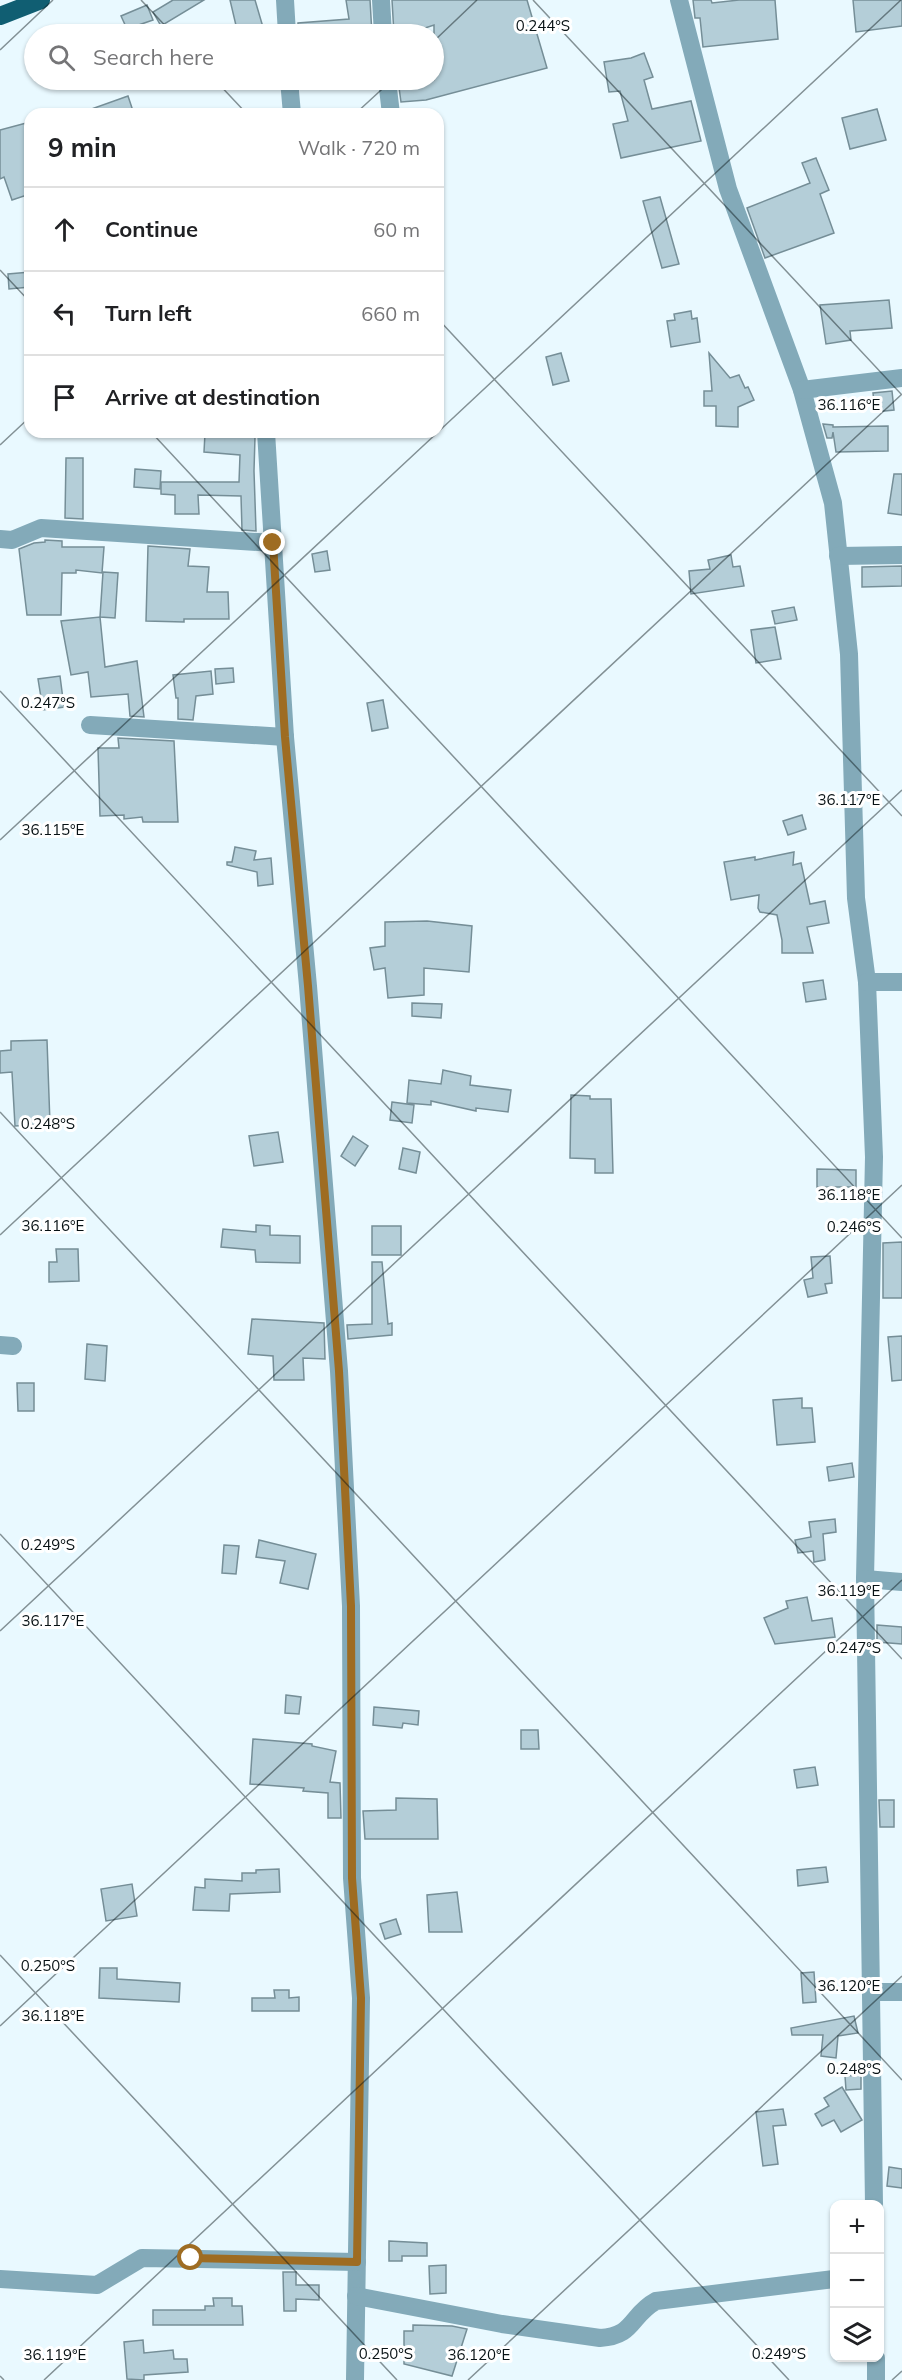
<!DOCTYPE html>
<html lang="en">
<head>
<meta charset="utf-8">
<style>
	:root { --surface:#fff; --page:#f6f6f6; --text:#202124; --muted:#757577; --line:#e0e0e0 }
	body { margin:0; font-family:Mulish,sans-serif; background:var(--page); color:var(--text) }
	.controls { position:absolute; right:18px; bottom:18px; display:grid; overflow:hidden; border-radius:12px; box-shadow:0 2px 4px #0004 }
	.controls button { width:54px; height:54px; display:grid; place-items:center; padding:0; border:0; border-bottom:2px solid var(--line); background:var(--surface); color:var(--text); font:30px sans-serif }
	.stop { position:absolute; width:18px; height:18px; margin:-14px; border:4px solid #9e6c22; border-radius:50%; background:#fff }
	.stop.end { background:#9e6c22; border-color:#fff; box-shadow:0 2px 6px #0008 }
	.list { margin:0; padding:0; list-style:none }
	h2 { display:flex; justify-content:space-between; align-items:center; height:78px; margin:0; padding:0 24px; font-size:26px }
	h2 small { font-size:20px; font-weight:400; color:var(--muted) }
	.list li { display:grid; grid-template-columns:39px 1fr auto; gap:18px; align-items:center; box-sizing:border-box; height:84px; padding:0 24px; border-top:2px solid var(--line) }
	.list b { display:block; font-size:22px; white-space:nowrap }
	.list em { font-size:20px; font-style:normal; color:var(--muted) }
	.icon { flex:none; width:33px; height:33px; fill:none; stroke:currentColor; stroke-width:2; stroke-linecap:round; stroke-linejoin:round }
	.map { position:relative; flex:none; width:902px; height:2380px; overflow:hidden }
	.search { position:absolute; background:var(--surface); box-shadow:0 2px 4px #0004; left:24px; top:24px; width:420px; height:66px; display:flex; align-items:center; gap:15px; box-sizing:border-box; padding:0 21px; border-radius:33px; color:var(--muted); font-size:22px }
	.panel { position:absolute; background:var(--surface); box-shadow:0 2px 4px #0004; left:24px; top:108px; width:420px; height:330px; border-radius:18px }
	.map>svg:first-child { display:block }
</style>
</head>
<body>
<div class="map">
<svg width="902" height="2380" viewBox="0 0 902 2380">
	<rect width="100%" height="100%" fill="#e9f9ff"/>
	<g fill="#b4ced8" stroke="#758e97" stroke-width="1.5">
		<path d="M173,0H204L161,26L153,12Z"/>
		<path d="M230,0H255L265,34H238Z"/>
		<path d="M346,0H370L372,34H298V23L349,19Z"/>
		<path d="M392,0H527L547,68L426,100L401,102L398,80H434V25L407,34H394Z"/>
		<path d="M693,0H711L712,3L739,0H775L778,39L703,47L700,18H695Z"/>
		<path d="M853,0H902V26L856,32Z"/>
		<path d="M147,5L153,20L127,29L121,16Z"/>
		<path d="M644,53L653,77L644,80L652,109L691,101L701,141L621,158L613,124L628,121L620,91L609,92L604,62L631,58Z"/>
		<path d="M128,96L134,114H83V112Z"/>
		<path d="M877,109L886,140L850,149L842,118Z"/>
		<path d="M30,122V194L12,200L4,177L0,179V130Z"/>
		<path d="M816,158L829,190L820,194L834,233L765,258L747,208L810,183L802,163Z"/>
		<path d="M660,197L679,264L662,268L643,201Z"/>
		<path d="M30,272V287L9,289L8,274Z"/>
		<path d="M889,300L892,328L850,331L851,340L826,344L820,305Z"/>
		<path d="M691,311L692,319L697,318L700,342L671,347L667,321L675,320L674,314Z"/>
		<path d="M561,353L569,381L553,385L546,357Z"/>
		<path d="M709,353L730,378L739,375L745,388L748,387L754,400L738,407V427L716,426V406H704V391H712Z"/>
		<path d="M892,391L894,410L875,412L873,393Z"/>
		<path d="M823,424L833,425V427L888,426V451L836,452L833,432L832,438H827Z"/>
		<path d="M205,433L255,437L254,471L256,531L242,530L241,496L198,495L199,514H175V495L161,494V482H239L240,455L204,452Z"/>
		<path d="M66,458H83V519L65,518Z"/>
		<path d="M135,469L161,471L160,489L134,487Z"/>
		<path d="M894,474H902V515L888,513Z"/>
		<path d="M45,540L62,541V547H104L102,573L76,570V573H62L61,615H27L19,549L34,543L45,542Z"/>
		<path d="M148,546L190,549L188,566L209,567L207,592H228L229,619H184V622L146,621Z"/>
		<path d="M327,551L330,570L315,572L312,554Z"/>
		<path d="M731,555L733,567L740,566L744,586L691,594L689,571L710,569L708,560Z"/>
		<path d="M902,566V586L862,587V567Z"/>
		<path d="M103,572L118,573L115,618L100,617Z"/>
		<path d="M794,607L797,620L775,624L772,611Z"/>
		<path d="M100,617L105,667L137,661L144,717L130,716L128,694L91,697L88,672L71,675L61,621Z"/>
		<path d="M775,627L781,659L756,663L751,630Z"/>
		<path d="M233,668L234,682L216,684L215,669Z"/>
		<path d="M211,671L213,694L196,696L193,720L178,719V698H176L173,675Z"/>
		<path d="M60,676L64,707L43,710L38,679Z"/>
		<path d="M383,700L388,728L372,731L367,703Z"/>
		<path d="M118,738L174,741L178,822H143L142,817L124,819V815L100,816L98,748H119Z"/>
		<path d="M802,815L806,829L788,835L783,821Z"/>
		<path d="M235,847L256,851L254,860L271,858L273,884L258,886L257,872L227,865V862H232Z"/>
		<path d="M794,852L793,865L801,863L810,904L825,901L829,923L807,927L813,953H782V940L777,915L760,912L758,908L759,895L731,900L724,862L755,857V860Z"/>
		<path d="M427,921L472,926L469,972L424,968V995L388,998L385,968L374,970L370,948L385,946V922Z"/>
		<path d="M823,980L826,999L806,1002L803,983Z"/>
		<path d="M412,1003L442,1004L441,1018L412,1016Z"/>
		<path d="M47,1040L50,1124L15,1126L12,1072L0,1073V1051L11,1050V1041Z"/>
		<path d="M443,1070L471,1076L470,1085L511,1090L508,1112L476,1108V1111L431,1101V1105L407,1103L409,1080L441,1084Z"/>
		<path d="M571,1095L590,1096V1099H611L613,1173H595V1159L570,1158Z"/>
		<path d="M392,1102L414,1105L412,1123L390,1120Z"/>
		<path d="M278,1132L283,1162L254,1166L249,1136Z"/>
		<path d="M353,1136L368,1146L355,1166L341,1156Z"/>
		<path d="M403,1148L420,1152L416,1173L399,1169Z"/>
		<path d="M817,1169L856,1170V1187H817Z"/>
		<path d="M256,1225L270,1226V1235L300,1236V1263L256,1262L255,1250L221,1247L223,1229L256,1232Z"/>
		<rect x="372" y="1226" width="29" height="29"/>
		<path d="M902,1242V1298H883V1243Z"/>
		<path d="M56,1249H78L79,1281L49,1282V1262H57Z"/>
		<path d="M830,1256L832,1283L825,1284L827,1293L808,1297L804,1280L813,1278L811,1257Z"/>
		<path d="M372,1262H382L388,1324L392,1323V1335L348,1339L347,1325L372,1324Z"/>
		<path d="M252,1319L324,1323L325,1359L303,1358L304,1380H274L273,1356L248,1354Z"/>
		<path d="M902,1336V1380L892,1381L888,1337Z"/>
		<path d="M87,1344L107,1346L105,1381L85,1379Z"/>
		<path d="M17,1383H34V1411H18Z"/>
		<path d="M802,1398V1408H812L815,1442L777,1445L773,1400Z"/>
		<path d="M852,1463L854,1477L829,1481L827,1467Z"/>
		<path d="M835,1519L836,1532L823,1534L825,1560L814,1562L813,1551L798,1553L795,1540L811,1537L809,1522Z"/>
		<path d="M259,1540L316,1554L308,1589L280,1583L285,1561L256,1557Z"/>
		<path d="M224,1545L239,1546L236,1574L222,1573Z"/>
		<path d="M807,1597L812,1621L832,1618L835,1637L775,1644L764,1618L788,1608L786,1601Z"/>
		<path d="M877,1625L902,1627V1644L877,1642Z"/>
		<path d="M286,1695L301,1697L299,1714L285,1713Z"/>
		<path d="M374,1707L419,1711L418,1725L403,1723L402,1728L373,1725Z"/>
		<path d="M521,1730H538L539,1749H521Z"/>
		<path d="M253,1739L312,1744V1746L336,1751L330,1782L340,1783L341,1818H328V1793L303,1791L304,1788L250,1784Z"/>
		<path d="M815,1767L818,1785L797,1788L794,1770Z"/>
		<path d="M396,1798L437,1799L438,1839H365L363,1811L396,1810Z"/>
		<path d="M879,1800H894V1827H880Z"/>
		<path d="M826,1867L828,1882L798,1886L797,1870Z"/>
		<path d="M279,1869L280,1892L230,1894L229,1911L193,1910L195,1887L205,1888V1879L242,1881V1873H256V1870Z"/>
		<path d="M132,1884L137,1916L106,1921L101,1889Z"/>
		<path d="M457,1892L462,1932H429L427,1895Z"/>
		<path d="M396,1919L401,1934L385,1939L380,1924Z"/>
		<path d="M100,1968H117V1979L180,1983L179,2002L99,1998Z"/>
		<path d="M814,1972L816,2002L803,2003L801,1973Z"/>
		<path d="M274,1990H289V1998L299,1997V2011H252V1998H275Z"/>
		<path d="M854,2016L858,2033L838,2036L836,2058L821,2056L823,2035H792L791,2028Z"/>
		<path d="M861,2075V2089L846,2090L845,2076Z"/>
		<path d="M842,2087L862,2120L841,2132L834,2120L822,2126L815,2114L829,2106L824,2098Z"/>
		<path d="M783,2109L786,2125L773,2126L778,2164L763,2166L756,2112Z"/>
		<path d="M889,2167L902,2169V2188L887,2186Z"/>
		<path d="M389,2241L427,2243V2256H402V2261H389Z"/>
		<path d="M446,2265V2293L430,2294L429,2266Z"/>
		<path d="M283,2272H296V2285H319V2300L296,2299V2311H284Z"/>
		<path d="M213,2298H232V2306H242L243,2325H153V2310H205V2306H214Z"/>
		<path d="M413,2325L452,2326L467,2329L452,2376L404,2364V2331H413Z"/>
		<path d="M143,2340L144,2353L173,2350L174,2359H187L188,2372L144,2375V2380L127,2379L124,2342Z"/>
	</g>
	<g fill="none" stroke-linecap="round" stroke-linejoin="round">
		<g stroke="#83aab9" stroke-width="18">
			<path d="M285,0L287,34"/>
			<path d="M381,0L383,34"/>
			<path d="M679,0L728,189L802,390L833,503L849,654L856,898L867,982L874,1157L865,1579L874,2204"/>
			<path d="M289,80L292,114"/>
			<path d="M387,80L391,114"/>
			<path d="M802,390L902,378"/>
			<path d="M266,432L285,737L308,986L339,1371L351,1606L352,1878L361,1998L355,2380"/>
			<path d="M0,539L12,540L41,528L273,543"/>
			<path d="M838,556L902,555"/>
			<path d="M90,725L285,737"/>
			<path d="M867,982H902"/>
			<path d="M0,1345L13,1346"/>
			<path d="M865,1579L902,1582"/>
			<path d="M871,1992H902"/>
			<path d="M0,2279L97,2285L142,2258L357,2262"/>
			<path d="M356,2296L502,2324L600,2338C635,2336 630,2315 656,2301L834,2279"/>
			<path d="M876,2358V2380"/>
		</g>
		<path stroke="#105e72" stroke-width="18" d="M0,16L41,0"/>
	</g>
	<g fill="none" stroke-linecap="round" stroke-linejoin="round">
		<path stroke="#9e6c22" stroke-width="8" d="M191,2258L357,2262L361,1998L352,1878L351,1606L339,1371L308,986L285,737L273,543"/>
	</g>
	<path fill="none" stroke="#071114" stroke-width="1.5" stroke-opacity="0.45" d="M141,0L173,34M533,0L902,395M434,41L477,0M0,50L53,0M215,80L247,114M355,114L392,80M0,270L30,302M438,319L902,816M151,432L902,1238M438,432L901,0M0,445L30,417M0,691L902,1659M0,840L438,432M0,1112L902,2080M0,1235L902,394M0,1534L789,2380M0,1631L902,790M0,1955L397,2380M0,2026L902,1185M0,2376L4,2380M44,2380L902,1580M468,2380L902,1976M892,2380L902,2371"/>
	<g font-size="15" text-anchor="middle" fill="#071114" stroke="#fff" stroke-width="6" stroke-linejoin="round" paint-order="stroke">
		<text x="543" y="31">0.244°S</text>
		<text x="849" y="410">36.116°E</text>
		<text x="48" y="708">0.247°S</text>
		<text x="849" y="805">36.117°E</text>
		<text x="53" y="835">36.115°E</text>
		<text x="48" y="1129">0.248°S</text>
		<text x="849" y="1200">36.118°E</text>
		<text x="53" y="1231">36.116°E</text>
		<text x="854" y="1232">0.246°S</text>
		<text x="48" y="1550">0.249°S</text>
		<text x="849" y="1596">36.119°E</text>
		<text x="53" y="1626">36.117°E</text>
		<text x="854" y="1653">0.247°S</text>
		<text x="48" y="1971">0.250°S</text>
		<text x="849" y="1991">36.120°E</text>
		<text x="53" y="2021">36.118°E</text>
		<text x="854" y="2074">0.248°S</text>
		<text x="386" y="2359">0.250°S</text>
		<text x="779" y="2359">0.249°S</text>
		<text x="55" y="2360">36.119°E</text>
		<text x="479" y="2360">36.120°E</text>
	</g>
</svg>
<div class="controls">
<button>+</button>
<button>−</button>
<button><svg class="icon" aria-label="layers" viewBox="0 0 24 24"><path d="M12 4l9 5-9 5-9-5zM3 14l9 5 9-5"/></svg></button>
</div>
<div class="stop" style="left:191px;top:2258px"></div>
<div class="stop end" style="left:273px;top:543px"></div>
<div class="search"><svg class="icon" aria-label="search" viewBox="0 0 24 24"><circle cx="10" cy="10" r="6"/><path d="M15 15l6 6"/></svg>Search here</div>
<section class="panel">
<h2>9 min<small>Walk · 720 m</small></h2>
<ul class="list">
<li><svg class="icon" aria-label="ahead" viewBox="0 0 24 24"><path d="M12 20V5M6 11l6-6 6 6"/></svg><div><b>Continue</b></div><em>60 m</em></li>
<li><svg class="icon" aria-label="left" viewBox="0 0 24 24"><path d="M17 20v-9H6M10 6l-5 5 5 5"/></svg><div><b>Turn left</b></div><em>660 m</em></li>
<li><svg class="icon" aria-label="arrive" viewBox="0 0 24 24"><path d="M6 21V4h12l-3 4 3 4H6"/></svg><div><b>Arrive at destination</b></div></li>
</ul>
</section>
</div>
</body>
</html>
